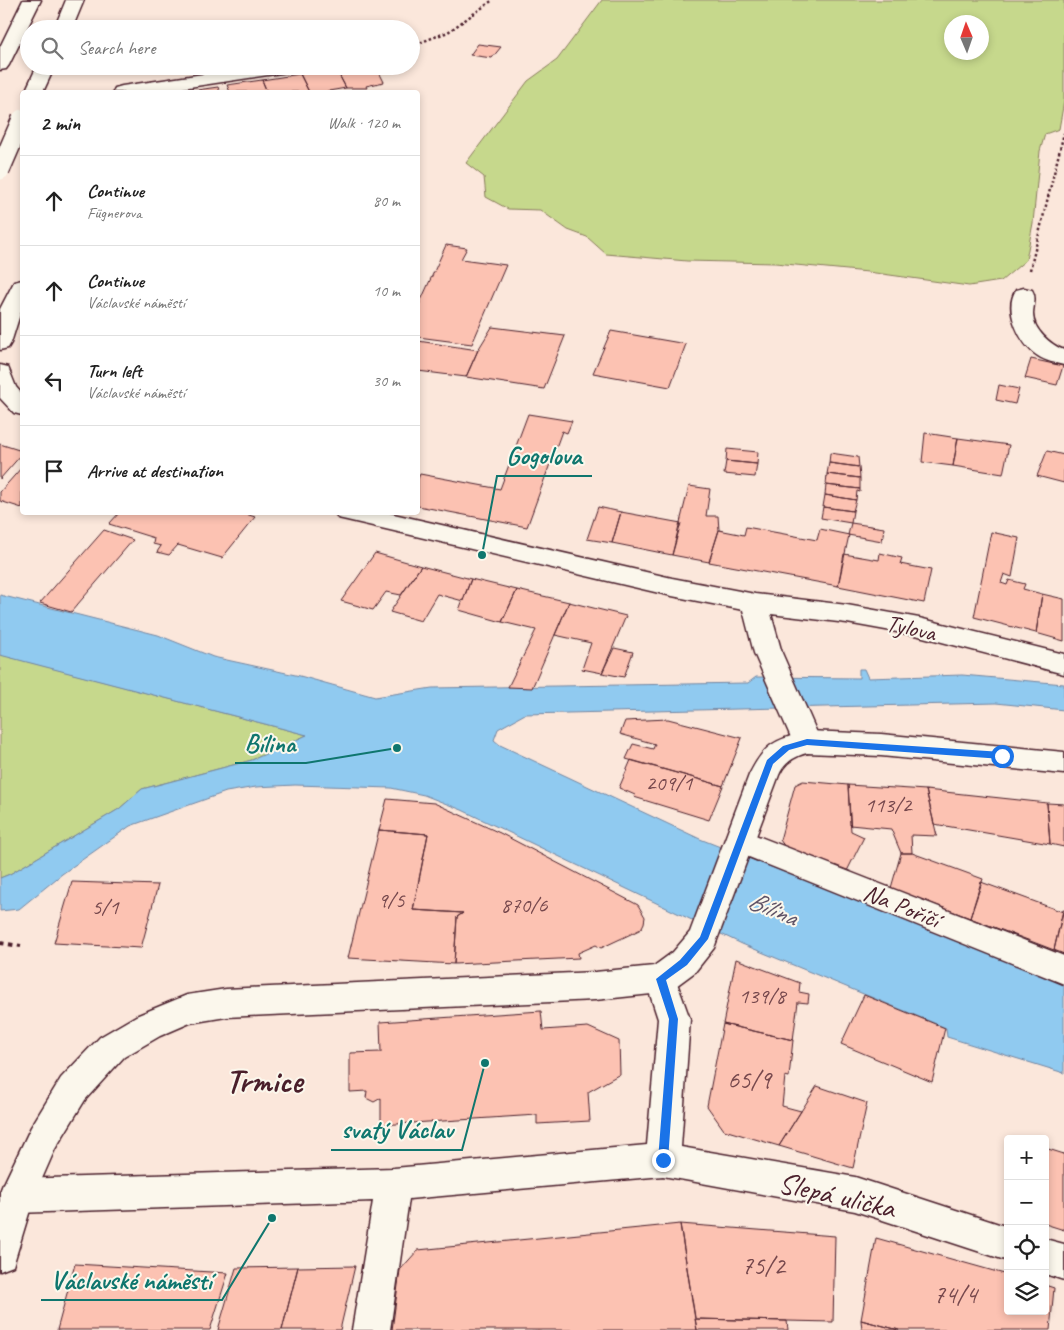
<!DOCTYPE html>
<meta charset="utf-8">
<style>
body{margin:0;font-family:Caveat,sans-serif;background:#f6f6f6;color:#222}
.controls{position:absolute;right:15px;bottom:15px;display:grid;overflow:hidden;border-radius:5px;box-shadow:0 2px 8px #0003}
.controls button{width:45px;height:45px;display:grid;place-items:center;padding:0;border:0;border-bottom:1px solid #e0e0e0;background:#fff;color:#222;font:25px sans-serif}
.compass{position:absolute;left:944px;top:15px;width:45px;height:45px;border-radius:50%;background:#fff;box-shadow:0 2px 8px #0003;rotate:358deg}
.stop{position:absolute;width:15px;height:15px;margin:-11px;border:4px solid #1a73e8;border-radius:50%;background:#fff}
.stop.end{background:#1a73e8;border-color:#fff;box-shadow:0 1px 5px #0008}
.list{margin:0;padding:0;list-style:none}
h2{display:flex;justify-content:space-between;align-items:center;height:65px;margin:0;padding:0 20px;font-size:21px}
h2 small{font-size:16px;font-weight:400;color:#767676}
.list li{display:grid;grid-template-columns:32px 1fr auto;gap:15px;align-items:center;box-sizing:border-box;height:90px;padding:0 20px;border-top:1px solid #e0e0e0}
.list b{display:block;font-size:19px;white-space:nowrap}
.list p{margin:0;font-size:16px;white-space:nowrap;color:#767676}
.list em{font-size:16px;font-style:normal;color:#767676}
.icon{flex:none;width:28px;height:28px;fill:none;stroke:currentColor;stroke-width:2;stroke-linecap:round;stroke-linejoin:round}
.map{position:relative;flex:none;width:1064px;height:1330px;overflow:hidden}
.search{position:absolute;background:#fff;box-shadow:0 2px 8px #0003;left:20px;top:20px;width:400px;height:55px;display:flex;align-items:center;gap:12px;box-sizing:border-box;padding:0 18px;border-radius:28px;color:#767676;font-size:19px}
.panel{position:absolute;background:#fff;box-shadow:0 2px 8px #0003;left:20px;top:90px;width:400px;height:425px;border-radius:5px}
.map>svg:first-child{display:block}
.green{fill:#c6d88c;stroke:#887c5c;fill-rule:evenodd}
.water{fill:#90caf0;stroke:#7486a1}
.building{fill:#fcc2b2;stroke:#4a1f2b}
.lines{fill:none;stroke-linecap:round;stroke-linejoin:round}
.minor-casing{stroke:#4a1f2b;stroke-width:3}
.major-casing{stroke:#4a1f2b;stroke-width:3}
.highway-casing{stroke:#4a1f2b;stroke-width:3}
.path-far1{stroke:#4a1f2b;stroke-width:2.5;stroke-dasharray:2.5 2.5;stroke-linecap:butt}
.path{stroke:#4a1f2b;stroke-width:4;stroke-dasharray:4.5 4.5;stroke-linecap:butt}
.minor{fill:#fbf7ec;fill-rule:evenodd}
.major{fill:#fbf7ec;fill-rule:evenodd}
.highway{fill:#fbf7ec;fill-rule:evenodd}
.highway-bridge-casing{stroke:#4a1f2b;stroke-width:22;stroke-linecap:butt}
.highway-bridge{stroke:#fbf7ec;stroke-width:19}
.route{fill:#1a73e8}
.labels{text-anchor:middle;stroke-width:4;stroke-linejoin:round;paint-order:stroke}
.number-label{font-size:22px;fill:#76484d}
.street-label{font-size:25px;fill:#4a1f2b;stroke:#fbf7ec}
.water-label{font-size:26px;font-style:italic;fill:#5f5266;stroke:#fbf7ec}
.near-number-label{font-size:26px;fill:#76484d}
.near-street-label{font-size:30px;fill:#4a1f2b;stroke:#fbf7ec}
.near-quarter-label{font-size:34px;font-weight:bold;fill:#4a1f2b;stroke:#fbf7ec}
.leader{fill:none;stroke:#0f766e;stroke-width:2}
.callout-dot{fill:#0f766e;stroke:#fbf7ec;stroke-width:2}
.callout-label{font-size:26px;text-anchor:middle;font-weight:bold;fill:#0f766e;stroke:#fbf7ec;stroke-width:4;stroke-linejoin:round;paint-order:stroke}
</style>
<div class="map">
<svg width="1064" height="1330" viewBox="0 0 1064 1330">
<rect width="100%" height="100%" fill="#fbe7db"/>
<filter id="ink" filterUnits="userSpaceOnUse"><feTurbulence type="fractalNoise" baseFrequency=".02" numOctaves="2"/><feDisplacementMap in="SourceGraphic" scale="10" xChannelSelector="R" yChannelSelector="G"/><feConvolveMatrix kernelMatrix="1 2 1 2 8 2 1 2 1" color-interpolation-filters="sRGB"/></filter>
<g filter="url(#ink)">
<path class="green" d="M602 0H1064V101L1059 129 1045 134 1040 151 1033 223 1026 260 1001 281 969 286 868 272 775 263 687 261 606 254 587 237 568 230 540 210 508 209 486 197 484 177 466 163 528 81 557 60ZM982 22V52H952V22Z
M0 655H2L307 735 252 760 142 789 119 809 10 874 0 878Z"/>
<path class="water" d="M0 595 158 635 213 657 300 676 375 697 432 688 748 683 756 677 859 678V669H864L868 678 962 675 1064 684V710L996 703 525 714 498 729 494 740 500 745 700 839 1064 982V1073L947 1037 946 1028 742 944 462 810 424 795 391 788 295 785 256 787 226 792 130 826 62 874 19 909 0 911V878L10 874 119 809 142 789 252 760 307 735 0 655Z"/>
<path class="building" d="M478 44 501 47 492 58 470 55Z
M355 66H376L384 82 366 86 367 88H346L336 69Z
M336 69 346 88 329 91V92H309L300 74Z
M300 74 309 92H267L262 80Z
M262 80 267 92H230L227 85Z
M218 87 220 92H183Z
M446 245 467 248 461 259 506 265 472 344 418 337V307Z
M492 327 565 336 544 389 466 377 478 350Z
M611 331 686 344 670 387 593 373Z
M418 341 478 350 466 377 418 371Z
M1031 359 1063 366 1057 385 1025 378Z
M999 385 1019 389 1015 404 996 400Z
M528 414 572 421 567 433 562 431 527 527 418 506V479L420 474 500 489Z
M925 433 958 438 953 466 922 462Z
M958 438 1009 445 1003 474 953 466Z
M0 444 22 451V454L0 479Z
M727 449 758 452 757 464 726 461Z
M1047 451 1064 455V483L1037 476Z
M830 453 858 457 859 467 829 463Z
M726 461 757 464 755 477 724 474Z
M829 463 859 467 860 478 827 474Z
M22 467V508L0 501V492Z
M827 474 860 478V489L826 485Z
M826 485 860 489V492L857 491 856 500 825 495Z
M689 486 710 489 706 516H718L719 530 709 562 672 555Z
M825 495 856 500 853 511 823 507Z
M598 507 621 512 612 543 587 539Z
M823 507 853 511 851 523 821 518Z
M120 512H240L255 517 222 558 178 545 169 555 157 552 161 546 153 544 154 538 109 524Z
M621 512 681 523 672 555 612 543Z
M851 523 884 528 882 541 848 535Z
M746 527 817 540 820 529 849 535 838 586 709 562 719 530 744 535Z
M104 530 133 540 71 612 40 603Z
M991 532 1019 538 1012 577 1004 574 1001 583 1007 585 1009 580 1025 584 1023 589 1042 594 1036 633 974 617Z
M375 553 421 566 401 595 386 592 373 610 341 601Z
M880 553 902 558 900 564 931 570 924 603 838 586 844 554 879 560Z
M421 566 471 579 463 601 437 594 421 621 390 612Z
M471 579 517 590 502 622 459 610Z
M517 590 569 602 532 688 508 687 536 630 502 622Z
M1042 594 1064 599V641L1036 633Z
M569 602 626 616 602 673 582 669 591 643 555 635Z
M614 648 633 652 624 677 602 673Z
M668 719 742 738 723 786 626 759 633 744 653 749 655 744 620 734 625 721Z
M631 760 723 786 709 820 634 797 635 795 619 788Z
M803 781 848 785 851 831 864 837 847 871 785 847 780 840 795 785Z
M848 785 926 790 937 836 911 835 912 853H901L891 829 850 825Z
M926 790 1047 803 1050 844 934 824Z
M387 799 434 803 500 833 638 905 645 917 644 923 641 929 633 933 601 948 596 945 578 953 579 958 454 964 457 917 463 913 413 910 428 834 379 830Z
M1047 803 1064 804V847L1050 844Z
M379 830 428 834 413 910 463 913 457 917 454 964 348 958Z
M901 853H912L983 879 970 918 891 888Z
M72 882 158 885 141 948 54 943Z
M981 882 1063 912 1054 950 970 918Z
M1063 910H1064V954L1054 950Z
M736 959 800 983 799 992 809 994 808 1003 798 1002 793 1040 723 1024Z
M864 995 945 1028 932 1082 841 1044Z
M541 1011 543 1030 588 1027 619 1041 620 1074 588 1092 590 1121 537 1124V1115L381 1125V1098L374 1102 366 1098 367 1091 350 1092V1053L381 1052 380 1022Z
M723 1024 793 1040 789 1077 785 1076 782 1106 801 1111 779 1146 724 1130 707 1106Z
M817 1086 867 1103 853 1168 779 1146Z
M1045 1148 1064 1154V1230L1045 1224Z
M680 1224 835 1236 833 1322 695 1319Z
M680 1224 697 1330H392L400 1270 418 1250Z
M876 1238 1008 1275V1311H1045V1285L1054 1288 1050 1330H899L861 1320Z
M75 1264 228 1273 210 1330H57Z
M355 1266 340 1330H282L298 1267Z
M298 1267 282 1330H218L236 1268Z
M695 1319 787 1321 788 1330H697Z
M861 1320 899 1330H862Z"/>
<g class="lines">
<g class="minor-casing">
<path id="minor" d="M257 66H304L301 70 295 71 156 92H113L115 88 122 86Z
M22 280V308L11 343 8 348 0 350V309L14 282Z
M1024 288 1032 290C1037 298 1033 306 1033 314 1033 330 1051 345 1064 350V365C1056 363 1045 361 1038 356 1020 345 1003 309 1016 290Z
M0 365 8 367 16 387 22 394V415L14 413 0 398Z
M335 512H385L672 578 755 594 847 605 919 618 1064 654V674L919 636 847 623 771 614 782 653 821 742 817 750 807 753 797 750 793 742 754 653 743 610 672 596 347 520 338 518Z
M740 829 1064 956V984L729 849 725 841 729 833Z
M661 965 672 969 690 1019 681 1147 855 1177 1008 1227V1261L855 1211 663 1176 409 1199 390 1330H352L373 1201 16 1213 3 1208 0 1192 3 1184 16 1179 394 1168 647 1145 658 1019 645 979 650 969Z
M1045 1239 1064 1244V1280L1045 1274Z"/>
</g>
<g class="major-casing">
<path id="major" d="M807 731 881 734 1064 752V774L881 756 807 753C795 756 784 763 779 775L714 948 695 972 672 989 661 993 595 1000 226 1017 190 1023 160 1036 124 1057 85 1100 55 1149 34 1197 13 1266 0 1271V1192L31 1127 61 1078 100 1037 136 1016 187 995 226 989 595 972 654 966 673 952 690 932 749 775C765 743 774 741 807 731Z"/>
</g>
<g class="highway-casing">
<path id="highway" d="M23 0H41L9 65 6 69 0 70V47Z
M66 0H84L72 29H54Z
M37 66H55L43 92H25Z"/>
</g>
<path class="path-far1" d="M411 46 448 32 493 0
M1030 270 1064 133"/>
<path class="path" d="M0 943 21 946"/>
<use href="#minor" class="minor"/>
<use href="#major" class="major"/>
<use href="#highway" class="highway"/>
<g class="highway-bridge-casing">
<path id="highway-bridge" d="M0 170 22 119"/>
</g>
<use href="#highway-bridge" class="highway-bridge"/>
</g>
</g>
<path class="route" d="M807 739 1002 752 1007 756 1002 759 807 745 789 750 773 764 708 939 687 965 666 980 678 1019 668 1160 663 1165 658 1160 669 1019 656 979 680 960 700 937 767 760 783 746Z"/>
<g class="labels">
<g class="number-label">
<text x="669" y="790">209/1</text>
<text x="888" y="812">113/2</text>
<text x="391" y="907">9/5</text>
<text x="524" y="912">870/6</text>
<text x="105" y="914">5/1</text>
<text x="762" y="1003">139/8</text>
</g>
<g class="street-label">
<text transform="translate(911 627) rotate(12)" y="9">Tylova</text>
<text transform="translate(902 905) rotate(22)" y="9">Na Poříčí</text>
</g>
<g class="water-label">
<text transform="translate(773 908) rotate(23)" y="9">Bílina</text>
</g>
<g class="near-number-label">
<text x="749" y="1088">65/9</text>
<text x="763" y="1274">75/2</text>
<text x="955" y="1303">74/4</text>
</g>
<g class="near-street-label">
<text transform="translate(837 1195) rotate(13)" y="10">Slepá ulička</text>
</g>
<g class="near-quarter-label">
<text x="264" y="1092">Trmice</text>
</g>
</g>
<path class="leader" d="M482 555L497 476H592M397 748L306 763H235M485 1063L462 1150H331M272 1218L222 1300H41"/>
<g class="callout-dot">
<circle cx="482" cy="555" r="5"/>
<circle cx="397" cy="748" r="5"/>
<circle cx="485" cy="1063" r="5"/>
<circle cx="272" cy="1218" r="5"/>
</g>
<g class="callout-label">
<text x="544" y="464">Gogolova</text>
<text x="270" y="752">Bílina</text>
<text x="397" y="1138">svatý Václav</text>
<text x="131" y="1289">Václavské náměstí</text>
</g>
</svg>
<div class="controls">
<button>+</button>
<button>−</button>
<button><svg class="icon" aria-label="locate" viewBox="0 0 24 24"><circle cx="12" cy="12" r="6"/><path d="M12 2v4M12 18v4M2 12h4M18 12h4"/></svg></button>
<button><svg class="icon" aria-label="layers" viewBox="0 0 24 24"><path d="M12 4l9 5-9 5-9-5zM3 14l9 5 9-5"/></svg></button>
</div>
<svg class="compass" viewBox="-18 -18 36 36"><path d="M0-13l5 13h-10z" fill="#e53935"/><path d="M0 13l5-13h-10z" fill="#767676"/></svg>
<div class="stop" style="left:1002px;top:756px"></div>
<div class="stop end" style="left:663px;top:1160px"></div>
<div class="search"><svg class="icon" aria-label="search" viewBox="0 0 24 24"><circle cx="10" cy="10" r="6"/><path d="M15 15l6 6"/></svg>Search here</div>
<section class="panel">
<h2>2 min<small>Walk · 120 m</small></h2>
<ul class="list">
<li><svg class="icon" aria-label="ahead" viewBox="0 0 24 24"><path d="M12 20V5M6 11l6-6 6 6"/></svg><div><b>Continue</b><p>Fügnerova</p></div><em>80 m</em></li>
<li><svg class="icon" aria-label="ahead" viewBox="0 0 24 24"><path d="M12 20V5M6 11l6-6 6 6"/></svg><div><b>Continue</b><p>Václavské náměstí</p></div><em>10 m</em></li>
<li><svg class="icon" aria-label="left" viewBox="0 0 24 24"><path d="M17 20v-9H6M10 6l-5 5 5 5"/></svg><div><b>Turn left</b><p>Václavské náměstí</p></div><em>30 m</em></li>
<li><svg class="icon" aria-label="arrive" viewBox="0 0 24 24"><path d="M6 21V4h12l-3 4 3 4H6"/></svg><div><b>Arrive at destination</b></div></li>
</ul>
</section>
</div>
